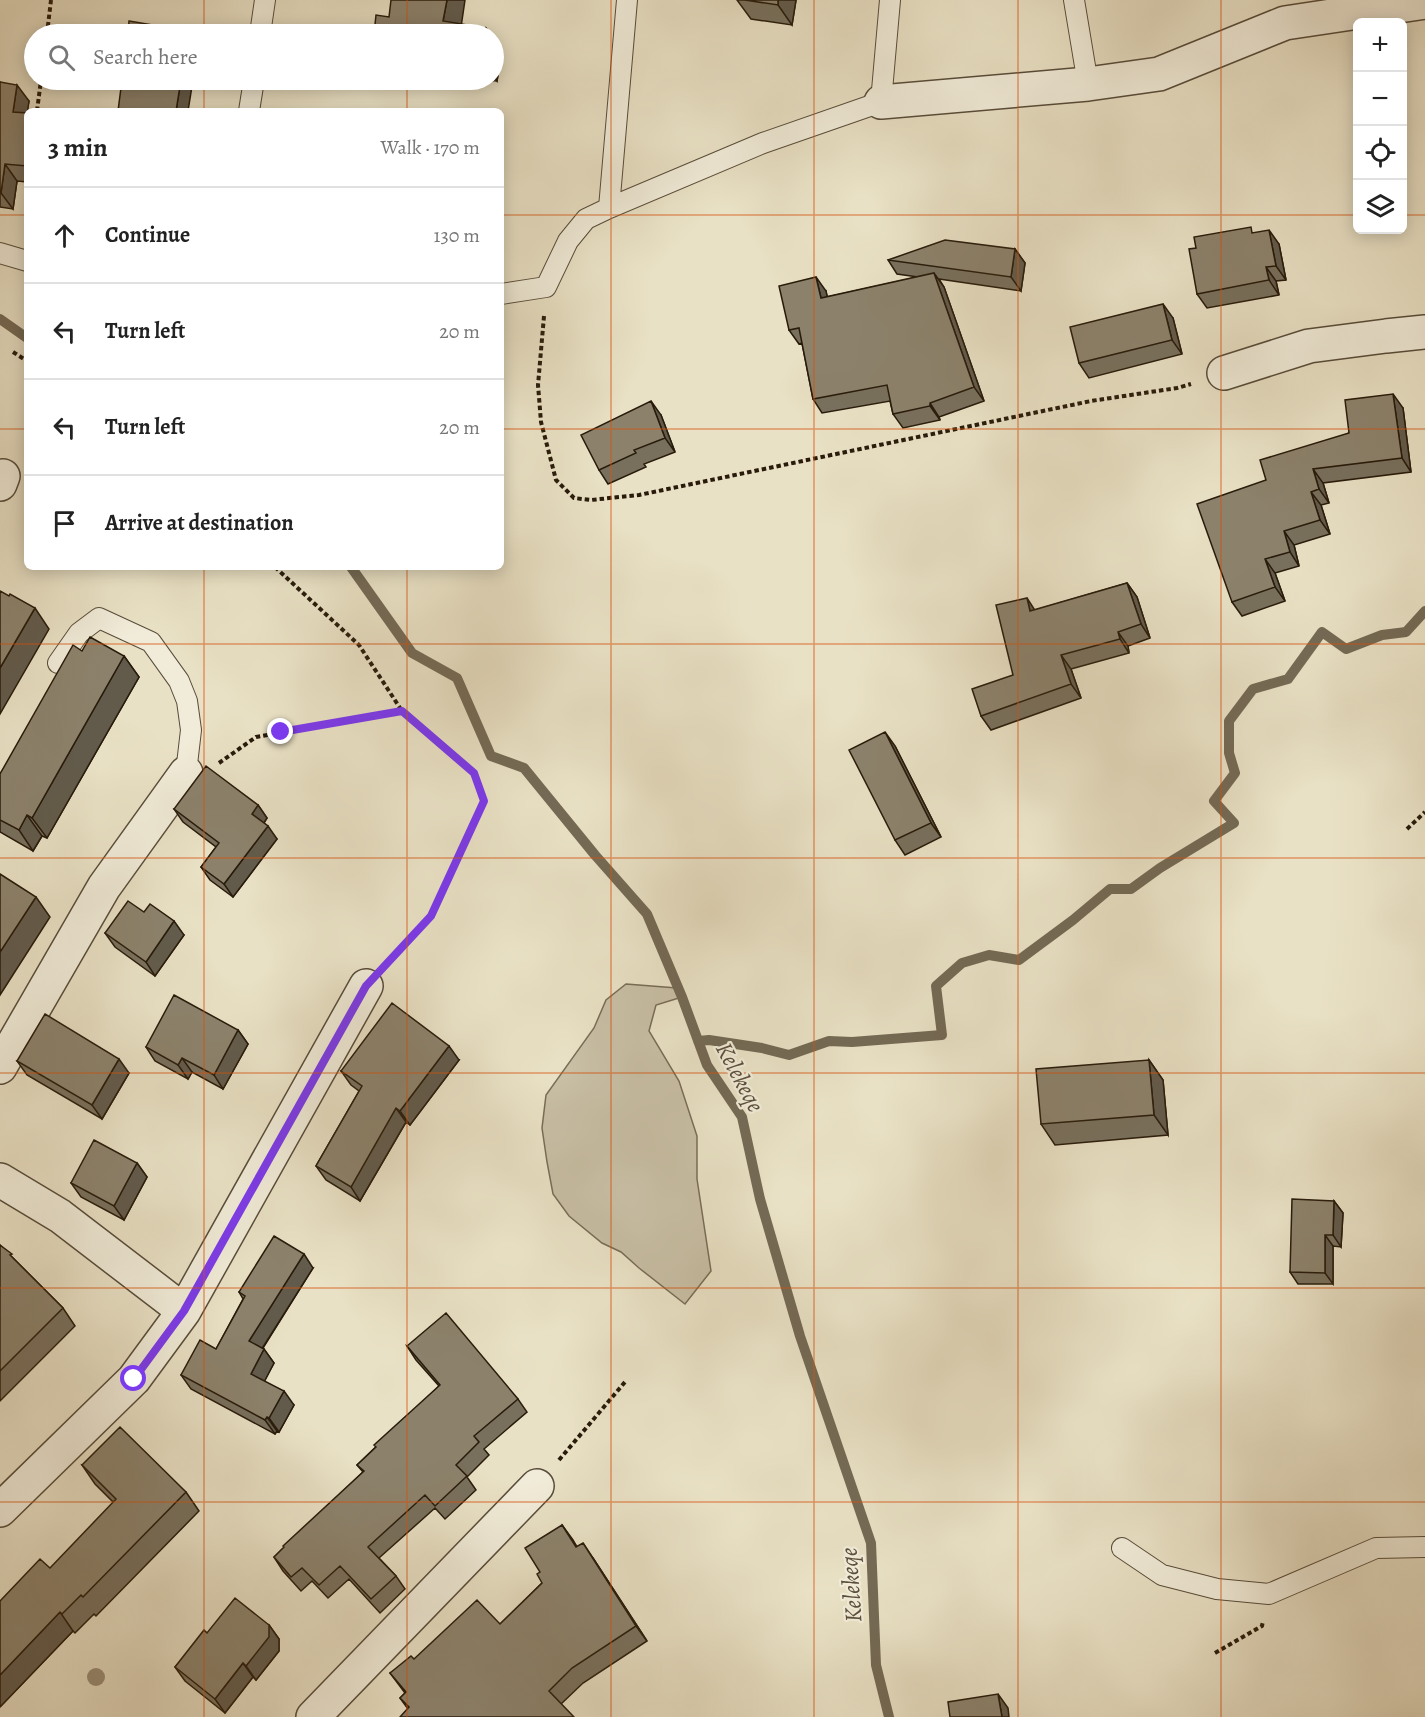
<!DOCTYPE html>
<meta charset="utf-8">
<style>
body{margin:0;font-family:Alegreya,serif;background:#f6f6f6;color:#222}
.controls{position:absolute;right:18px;top:18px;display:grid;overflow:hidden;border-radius:9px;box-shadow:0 3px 15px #0003}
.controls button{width:54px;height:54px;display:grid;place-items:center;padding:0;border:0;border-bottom:2px solid #e0e0e0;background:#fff;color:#222;font:30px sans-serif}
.stop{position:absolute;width:18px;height:18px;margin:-14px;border:4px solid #7c3aed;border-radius:50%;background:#fff}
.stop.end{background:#7c3aed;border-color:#fff;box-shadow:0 2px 6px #0008}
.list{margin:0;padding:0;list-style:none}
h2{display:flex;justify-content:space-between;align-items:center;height:78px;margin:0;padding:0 24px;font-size:26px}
h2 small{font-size:20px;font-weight:400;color:#767676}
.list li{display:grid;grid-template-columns:39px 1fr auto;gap:18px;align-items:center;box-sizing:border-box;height:96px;padding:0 24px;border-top:2px solid #e0e0e0}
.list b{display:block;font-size:22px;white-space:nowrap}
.list em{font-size:20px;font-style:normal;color:#767676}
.icon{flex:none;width:33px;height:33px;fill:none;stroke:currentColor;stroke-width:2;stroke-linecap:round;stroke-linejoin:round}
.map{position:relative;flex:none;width:1425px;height:1717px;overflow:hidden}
.search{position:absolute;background:#fff;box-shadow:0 3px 15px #0003;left:24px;top:24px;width:480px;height:66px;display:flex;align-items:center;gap:15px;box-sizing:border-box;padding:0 21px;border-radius:33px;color:#767676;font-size:22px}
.panel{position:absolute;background:#fff;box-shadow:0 3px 15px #0003;left:24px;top:108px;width:480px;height:462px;border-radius:9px}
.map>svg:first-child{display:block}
.green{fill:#c8bfa5;stroke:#786d58;stroke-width:1.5}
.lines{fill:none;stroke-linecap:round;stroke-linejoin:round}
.stream{stroke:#746a55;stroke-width:10}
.lane-casing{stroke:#584c3a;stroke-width:22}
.street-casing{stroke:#584c3a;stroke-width:36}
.path{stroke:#281b0b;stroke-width:4;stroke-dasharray:4.5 3;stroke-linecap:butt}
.lane{stroke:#f1ecd9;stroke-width:20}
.street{stroke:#f1ecd9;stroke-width:33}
.tree{fill:#998f78}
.wall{fill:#78705d;stroke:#281b0b;stroke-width:1.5}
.shaded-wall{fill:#625b4c;stroke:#281b0b;stroke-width:1.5}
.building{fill:#8c826c;stroke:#281b0b;stroke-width:1.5}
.route{stroke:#7c3aed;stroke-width:8}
.grid{fill:none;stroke:#d5530c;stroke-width:1.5;stroke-opacity:0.55}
.labels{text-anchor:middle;stroke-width:4.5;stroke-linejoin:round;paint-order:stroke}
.water-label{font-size:24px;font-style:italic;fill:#5b4f3c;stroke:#f1ecd9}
</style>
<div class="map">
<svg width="1425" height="1717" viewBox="0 0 1425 1717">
<rect width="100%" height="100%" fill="#e9e1c5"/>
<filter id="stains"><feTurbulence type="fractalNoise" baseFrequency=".00333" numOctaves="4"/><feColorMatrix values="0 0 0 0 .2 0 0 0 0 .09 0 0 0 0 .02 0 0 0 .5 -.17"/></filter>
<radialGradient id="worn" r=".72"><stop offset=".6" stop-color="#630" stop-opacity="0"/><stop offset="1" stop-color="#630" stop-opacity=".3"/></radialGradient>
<path class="green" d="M626 984 677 988 682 997 656 1005 649 1031 679 1081 697 1136V1179L711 1271 685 1304 639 1268 621 1252 602 1243 569 1216 553 1194 547 1162 542 1128 546 1095 594 1028 606 1000Z"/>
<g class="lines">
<path class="stream" d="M0 319 27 338
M351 567 412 653 457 678 491 756 524 768 595 855 647 914 682 997 707 1065 742 1117 760 1199 800 1336 871 1543 876 1665 889 1717
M698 1041 709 1040 762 1048 789 1055 829 1041 852 1042 942 1035 936 986 962 963 989 955 1019 960 1073 920 1110 889H1131L1160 868 1234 823 1214 801 1235 773 1229 753V721L1253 689 1288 679 1322 632 1346 649 1382 635 1406 632 1425 611"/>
<g class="lane-casing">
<path id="lane" d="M1074 0 1088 84
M260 34 265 0
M249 111 254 80
M609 208 627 0
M0 253 27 261
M501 294 546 287 568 241 586 219 609 208 763 143 881 102 890 0
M58 663 79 633 99 618 151 642 179 681 187 701 191 730 186 773
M1122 1548 1162 1575 1217 1589 1269 1594 1376 1548 1425 1547"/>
</g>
<g class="street-casing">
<path id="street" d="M881 102 1088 84 1159 74 1285 23 1425 2
M1224 373 1309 346 1386 336 1425 332
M0 484 3 476
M0 1067 104 887 186 773
M0 1180 60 1216 184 1311
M0 1510 134 1379 184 1311 366 986
M313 1717 537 1486"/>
</g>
<path class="path" d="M47 34 51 0
M37 111 41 80
M27 182V225
M544 316 538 385 541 422 556 480 574 498 591 500 639 495 1091 401 1177 388 1191 384
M13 352 27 361
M275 567 359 645 402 711 475 773 484 801 431 916 389 961
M219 763 256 737 402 711
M1407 829 1425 812
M559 1460 625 1382
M1215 1653 1262 1626 1263 1621"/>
<use href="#lane" class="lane"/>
<use href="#street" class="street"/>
</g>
<circle class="tree" cx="96" cy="1677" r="9"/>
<path class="wall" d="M737 0H796L792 25 751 19Z
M494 38 502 50 497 81 484 80H494Z
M0 82 29 101 27 111V182L17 181 13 209 0 207Z
M1256 233 1279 244 1286 280 1276 281 1279 295 1207 308 1197 294 1196 248Z
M1015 249 1025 263 1021 291 939 279 944 287 984 401 939 417 940 420 903 428 893 414 890 401 822 413 813 399 802 343 799 344 789 330 826 291 827 297 918 277 897 274 888 260Z
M1173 318 1182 354 1089 378 1079 363Z
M1403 408 1411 472 1323 483 1329 503 1321 505 1330 534 1294 545 1299 566 1275 573 1285 601 1242 616 1232 602 1266 480 1349 433Z
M661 415 675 452 644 464 646 467 608 484 599 470Z
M1127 583 1137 597 1150 638 1128 646 1129 653 1071 669 1081 698 991 730 981 716 1013 675 1035 610Z
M82 651 124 656 139 677 47 838 42 836 33 851 0 832V774Z
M895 746 941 837 905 855 895 840Z
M258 805 267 818 264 823 277 839 233 897 210 880 201 867 216 847 183 822 174 809Z
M144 912 184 935 155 976 115 947 105 933Z
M238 1030 248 1044 223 1089 192 1072 188 1079 155 1061 146 1047Z
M459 1060 410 1125 406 1122 360 1201 326 1180 316 1166 359 1091 351 1085 341 1071Z
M1149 1060 1163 1080 1168 1135 1055 1145 1041 1124Z
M17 1061 129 1073 102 1119 27 1075Z
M137 1163 147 1177 124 1220 81 1197 71 1183Z
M1334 1201 1343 1213 1341 1247 1333 1246V1284H1298L1290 1272Z
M0 1245 63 1308 75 1326 0 1401Z
M313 1268 263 1348 274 1363 264 1381 294 1405 279 1432 277 1431 275 1434 191 1389 181 1375 216 1349 243 1299 239 1292Z
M407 1346 518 1399 527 1412 484 1449 489 1455 467 1477 476 1490 445 1519 435 1508 379 1558 396 1576 405 1589 380 1613 349 1579 328 1598 312 1581 301 1591 283 1571 274 1557 363 1472 357 1465 439 1386 416 1360Z
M82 1465 186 1492 199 1511 96 1616 94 1614 75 1633 73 1631 0 1707 113 1502 95 1484Z
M562 1525 577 1547 593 1558 647 1641 583 1683 561 1704 408 1709 400 1698 405 1693 390 1673 414 1659 500 1624 542 1583 540 1572Z
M269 1625 279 1639V1651L256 1680 253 1677 225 1713 185 1681 175 1667 207 1633Z"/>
<path class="shaded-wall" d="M447 0H465L460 34 443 21Z
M778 0H796L792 25 778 5Z
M486 28 491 34H485Z
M494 38 502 50 497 81 494 76Z
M181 80H193L188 111H176Z
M17 85 29 101 25 128 13 112Z
M5 164 17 181 13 209 1 193Z
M1269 230 1279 244 1286 280 1276 266Z
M1015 249 1025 263 1021 291 1011 277Z
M1266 267 1276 281 1279 295 1269 280Z
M934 273 944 287 984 401 974 387Z
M816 277 826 291 831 312 821 298Z
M1163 304 1173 318 1182 354 1172 340Z
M1393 394 1403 408 1411 472 1402 458Z
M651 401 661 415 675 452 665 438Z
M930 403 939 417 940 420 930 406Z
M1313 469 1323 483 1329 503 1319 489Z
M1311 492 1321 505 1330 534 1320 520Z
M1284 531 1294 545 1299 566 1290 552Z
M1265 559 1275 573 1285 601 1275 587Z
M1127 583 1137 597 1150 638 1141 624Z
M1027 598 1036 612 1030 611Z
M35 608 49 629 0 714V668Z
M1118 632 1128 646 1129 653 1120 639Z
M1061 655 1071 669 1081 698 1071 684Z
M124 656 139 677 47 838 32 818Z
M885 732 895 746 941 837 931 823Z
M258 805 267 818 261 827 252 814Z
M27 815 42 836 33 851 19 830Z
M268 826 277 839 233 897 224 884Z
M36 897 50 917 0 995V952Z
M174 921 184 935 155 976 146 962Z
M238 1030 248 1044 223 1089 214 1075Z
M449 1046 459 1060 410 1125 400 1111Z
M182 1058 192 1072 188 1079 178 1065Z
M119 1059 129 1073 102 1119 92 1105Z
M1149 1060 1163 1080 1168 1135 1154 1115Z
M396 1108 406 1122 360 1201 351 1187Z
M137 1163 147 1177 124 1220 114 1206Z
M1334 1201 1343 1213 1341 1247 1333 1235Z
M1325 1235 1333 1246V1284L1325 1273Z
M304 1254 313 1268 258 1355 249 1341Z
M264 1349 274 1363 261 1388 251 1374Z
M284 1391 294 1405 279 1432 269 1418Z
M267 1417 277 1431 275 1434 265 1420Z
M562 1525 573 1540 586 1563 576 1547Z
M583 1543 593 1558 647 1641 636 1626Z
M60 1612 73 1631 0 1707V1675Z
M269 1625 279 1639V1651L256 1680 246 1666Z
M243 1663 253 1677 225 1713 215 1699Z
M998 1694 1008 1708 1009 1717H1002Z"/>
<path class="building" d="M391 0H447L443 21 486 28 485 34H374L376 15 389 17Z
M745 0H778V5Z
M129 21 189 31 188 34H128Z
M122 80H181L176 111H118Z
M0 82 17 85 13 112 27 113V166L5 164 1 193 0 192Z
M1251 227 1252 233 1269 230 1276 266 1266 267 1269 280 1197 294 1189 249 1196 248 1194 237Z
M945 240 1015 249 1011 277 888 260Z
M934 273 974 387 930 403V406L893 414 887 385 813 399 799 328 789 330 779 286 816 277 821 298Z
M1163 304 1172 340 1079 363 1070 327Z
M1393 394 1402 458 1313 469 1319 489 1311 492 1320 520 1284 531 1290 552 1265 559 1275 587 1232 602 1197 504 1266 480 1260 460 1349 433 1345 400Z
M651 401 665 438 634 450 636 453 599 470 581 435Z
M1127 583 1141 624 1118 632 1120 639 1061 655 1071 684 981 716 972 689 1013 675 996 605 1027 598 1030 611Z
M0 591 9 596 10 594 35 608 0 668Z
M90 637 124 656 32 818 27 815 19 830 0 820V774L73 645 82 651Z
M885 732 931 823 895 840 849 750Z
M206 766 258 805 252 814 268 826 224 884 201 867 219 843 174 809Z
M0 874 36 897 0 952Z
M128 901 144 912 150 904 174 921 146 962 105 933Z
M174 995 238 1030 214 1075 182 1058 178 1065 146 1047Z
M392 1003 449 1046 400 1111 396 1108 351 1187 316 1166 362 1086 341 1071Z
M45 1014 119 1059 92 1105 17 1061Z
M1149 1060 1154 1115 1041 1124 1036 1069Z
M94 1140 137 1163 114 1206 71 1183Z
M1292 1199 1334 1201 1333 1235H1325V1273L1290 1272Z
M274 1236 304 1254 249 1341 264 1349 251 1374 284 1391 269 1418 267 1417 265 1420 181 1375 200 1340 216 1349 245 1296 239 1292Z
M0 1245 12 1254 10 1255 63 1308 0 1371Z
M446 1313 518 1399 474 1436 479 1442 456 1465 467 1476 435 1506 425 1495 368 1547 396 1576 371 1599 340 1566 319 1585 302 1568 291 1577 274 1557 284 1547 283 1546 364 1471 357 1465 376 1447 374 1445 440 1385 407 1346Z
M120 1427 186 1492 83 1597 81 1595 62 1614 60 1612 0 1675V1601L40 1559 50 1568 116 1499 82 1465Z
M562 1525 576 1547 583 1543 636 1626 572 1668 549 1691 574 1717H400L409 1707 400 1698 406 1692 390 1673 411 1656 414 1659 477 1600 500 1624 542 1583 537 1574 540 1572 525 1548Z
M235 1598 269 1625V1637L246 1666 243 1663 215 1699 175 1667 204 1630 207 1633Z
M998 1694 1002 1717H950L948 1702Z"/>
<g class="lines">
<path class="route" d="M134 1379 184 1311 366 986 431 916 484 801 474 773 402 711 281 732"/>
</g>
<path class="grid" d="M204 0V34M407 0V34M611 0V1717M814 0V1717M1018 0V1717M1221 0V1717M204 80V111M407 80V111M0 215H27M501 215H1358M1402 215H1425M0 429H27M501 429H1425M204 567V1717M407 567V1717M0 644H1425M0 858H1425M0 1073H1425M0 1288H1425M0 1502H1425"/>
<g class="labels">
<g class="water-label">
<text transform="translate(740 1077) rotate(62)" y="8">Kelekeqe</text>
<text transform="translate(851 1585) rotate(-94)" y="8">Kelekeqe</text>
</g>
</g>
<rect width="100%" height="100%" filter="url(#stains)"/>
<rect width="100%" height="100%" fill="url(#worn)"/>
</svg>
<div class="controls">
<button>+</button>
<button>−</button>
<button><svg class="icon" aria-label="locate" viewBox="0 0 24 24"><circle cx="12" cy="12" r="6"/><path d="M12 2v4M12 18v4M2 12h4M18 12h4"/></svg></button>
<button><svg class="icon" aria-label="layers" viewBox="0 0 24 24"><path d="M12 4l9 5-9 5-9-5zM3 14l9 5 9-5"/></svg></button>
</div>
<div class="stop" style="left:134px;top:1379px"></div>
<div class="stop end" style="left:281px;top:732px"></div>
<div class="search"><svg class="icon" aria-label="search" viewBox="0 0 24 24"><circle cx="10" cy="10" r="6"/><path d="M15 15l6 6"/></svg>Search here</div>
<section class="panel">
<h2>3 min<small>Walk · 170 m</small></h2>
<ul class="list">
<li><svg class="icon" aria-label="ahead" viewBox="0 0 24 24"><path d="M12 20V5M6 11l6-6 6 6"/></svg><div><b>Continue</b></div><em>130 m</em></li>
<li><svg class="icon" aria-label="left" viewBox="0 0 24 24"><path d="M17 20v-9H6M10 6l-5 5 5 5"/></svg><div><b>Turn left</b></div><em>20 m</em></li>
<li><svg class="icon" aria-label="left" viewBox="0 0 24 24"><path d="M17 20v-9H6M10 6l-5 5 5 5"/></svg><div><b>Turn left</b></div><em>20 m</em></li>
<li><svg class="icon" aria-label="arrive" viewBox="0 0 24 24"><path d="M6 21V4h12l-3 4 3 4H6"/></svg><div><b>Arrive at destination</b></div></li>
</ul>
</section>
</div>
